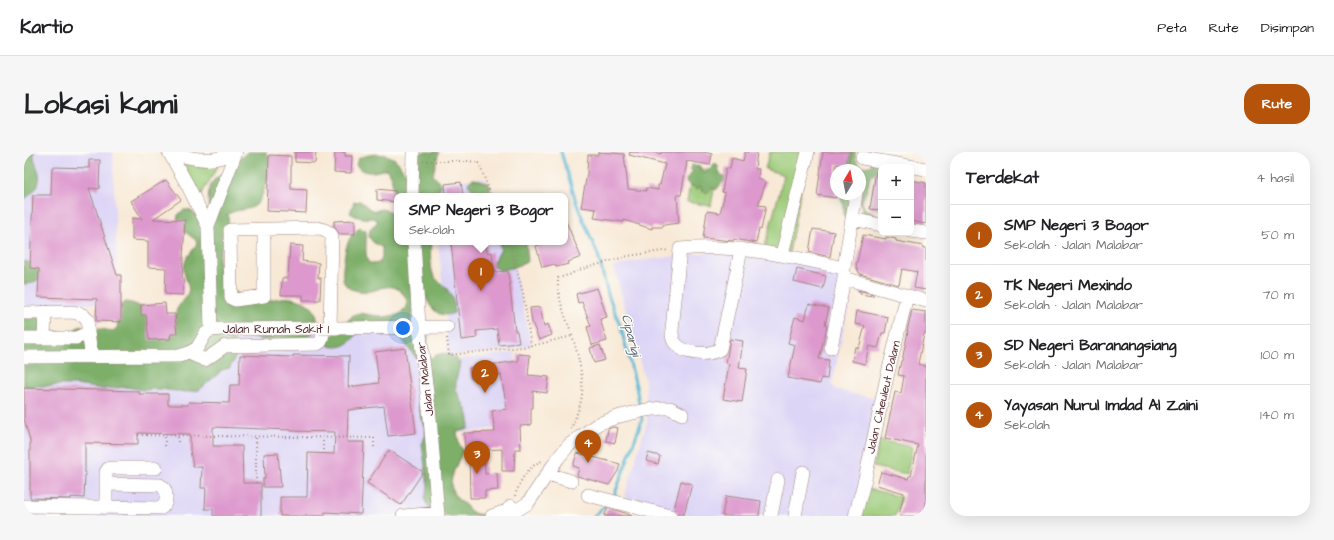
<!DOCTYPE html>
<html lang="id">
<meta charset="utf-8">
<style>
body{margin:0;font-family:"Architects Daughter",sans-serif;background:#f6f6f6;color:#202124}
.controls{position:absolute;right:12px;top:12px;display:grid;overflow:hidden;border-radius:8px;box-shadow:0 4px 16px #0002}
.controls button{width:36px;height:36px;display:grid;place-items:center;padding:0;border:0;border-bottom:1px solid #e0e0e0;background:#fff;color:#202124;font:20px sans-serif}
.compass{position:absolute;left:806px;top:12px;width:36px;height:36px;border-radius:50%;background:#fff;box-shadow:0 4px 16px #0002;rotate:10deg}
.you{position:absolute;left:379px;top:176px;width:14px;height:14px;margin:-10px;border:3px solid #fff;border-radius:50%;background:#1a73e8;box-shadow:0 0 0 6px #1a73e833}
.badge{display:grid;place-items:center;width:26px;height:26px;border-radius:50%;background:#b45309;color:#fff;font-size:13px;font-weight:700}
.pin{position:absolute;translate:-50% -33px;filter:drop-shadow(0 1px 2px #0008)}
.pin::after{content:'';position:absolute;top:21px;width:14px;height:12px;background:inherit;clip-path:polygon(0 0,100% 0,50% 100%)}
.popup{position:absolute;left:370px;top:41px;width:174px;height:52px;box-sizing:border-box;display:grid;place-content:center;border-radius:8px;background:#fff;filter:drop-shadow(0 1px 3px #0005);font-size:13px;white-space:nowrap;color:#757577}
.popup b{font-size:15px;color:#202124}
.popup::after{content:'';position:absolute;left:50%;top:100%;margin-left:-8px;border:8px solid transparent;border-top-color:#fff}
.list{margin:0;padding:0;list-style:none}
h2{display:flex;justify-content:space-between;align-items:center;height:52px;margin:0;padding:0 16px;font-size:17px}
h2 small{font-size:13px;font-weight:400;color:#757577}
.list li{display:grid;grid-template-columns:26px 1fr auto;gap:12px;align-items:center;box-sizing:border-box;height:60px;padding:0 16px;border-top:1px solid #e0e0e0}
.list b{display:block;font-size:15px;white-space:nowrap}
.list p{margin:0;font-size:13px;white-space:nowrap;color:#757577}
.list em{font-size:13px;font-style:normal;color:#757577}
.map{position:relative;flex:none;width:902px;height:364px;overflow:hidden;border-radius:16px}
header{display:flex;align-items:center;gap:24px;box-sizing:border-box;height:56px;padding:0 20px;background:#fff;border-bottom:1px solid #e0e0e0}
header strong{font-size:19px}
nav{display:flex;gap:22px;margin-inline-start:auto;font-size:14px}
.intro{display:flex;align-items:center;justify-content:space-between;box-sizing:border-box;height:96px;padding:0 24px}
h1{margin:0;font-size:28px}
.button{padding:10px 18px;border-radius:16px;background:#b45309;color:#fff;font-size:14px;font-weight:700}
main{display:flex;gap:24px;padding:0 24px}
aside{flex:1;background:#fff;border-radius:16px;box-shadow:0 4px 16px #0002}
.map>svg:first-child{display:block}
.built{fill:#ddd5f6}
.green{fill:#9ccb79;stroke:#737552}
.forest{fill:#7daf69;stroke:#64674a}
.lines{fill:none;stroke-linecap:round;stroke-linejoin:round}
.stream{stroke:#58b8d6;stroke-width:3}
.building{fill:#dd98cd}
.minor-casing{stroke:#a18480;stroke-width:14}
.path{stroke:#a18480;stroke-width:2;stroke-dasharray:1 3;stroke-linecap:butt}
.minor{stroke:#fff;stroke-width:13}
.labels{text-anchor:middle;stroke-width:3;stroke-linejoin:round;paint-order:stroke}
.street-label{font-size:12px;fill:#4a1f2b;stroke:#fdfcf7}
.water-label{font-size:13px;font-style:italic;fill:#505c6f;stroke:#fdfcf7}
</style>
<header>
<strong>Kartio</strong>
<nav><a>Peta</a><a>Rute</a><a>Disimpan</a></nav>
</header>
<div class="intro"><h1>Lokasi kami</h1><a class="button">Rute</a></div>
<main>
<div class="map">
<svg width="902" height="364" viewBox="0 0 902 364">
<rect width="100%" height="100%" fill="#fdfcf7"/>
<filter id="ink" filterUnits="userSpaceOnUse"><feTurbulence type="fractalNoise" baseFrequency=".025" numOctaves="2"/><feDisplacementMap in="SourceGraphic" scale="8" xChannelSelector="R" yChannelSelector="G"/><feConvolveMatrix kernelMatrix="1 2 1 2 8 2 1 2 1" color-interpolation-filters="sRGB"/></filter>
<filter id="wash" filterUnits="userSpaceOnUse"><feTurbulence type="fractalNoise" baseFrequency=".012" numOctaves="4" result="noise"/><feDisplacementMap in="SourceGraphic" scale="16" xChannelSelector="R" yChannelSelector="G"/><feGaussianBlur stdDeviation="0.9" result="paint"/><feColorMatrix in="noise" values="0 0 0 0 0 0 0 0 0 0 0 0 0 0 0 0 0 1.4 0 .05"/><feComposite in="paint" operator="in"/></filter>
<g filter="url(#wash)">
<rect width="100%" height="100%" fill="#f8e9d6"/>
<path class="built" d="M0 0H89L94 150 0 155Z
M460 26 467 44H409L408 34 420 30Z
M414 90H483L488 104 507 193 479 199 423 204V175Z
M685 100 737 104 819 119 829 134 808 233 812 238 863 249 833 364H665L603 348 601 343 623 269 621 229 590 115 612 109Z
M395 174 414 364H0V205L182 181Z
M491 200 494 232 490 274 431 281 424 209Z"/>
<path class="green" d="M746 0H784L765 101 740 97 760 23 741 17Z
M158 10 195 12 175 47Z
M669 15 693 20 687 54 663 50Z
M855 288 888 295 883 322 849 315Z
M842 336 877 345 871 364H835Z"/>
<path class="forest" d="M0 0H10C9 8 12 11 14 18 19 31 10 41 0 47Z
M224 0H242C242 0 245 5 245 6 248 16 239 51 229 55 221 59 212 57 204 62 204 68 206 75 204 81 203 85 200 90 198 95 194 106 193 120 199 130 204 138 224 147 233 149 242 150 249 147 257 146 263 145 270 146 275 148 296 154 299 175 282 187L239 188 227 185 220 180 206 182C207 186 210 189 212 194 215 203 208 209 206 216L197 218 195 221 175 238 163 240 135 237 118 238 103 235 79 237 51 233H34L27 234H0V159L10 158 24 178 46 182 51 177 57 174 89 179 93 176C95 166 94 157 101 150 111 151 122 155 125 166 126 169 124 175 124 179L127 184 151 173C152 167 151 162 153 157 156 151 162 147 164 141 167 132 157 124 161 111 163 102 172 98 173 89L160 79 153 69 154 63 159 58H165L176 65 184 59C185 47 182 34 192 26 197 23 202 21 206 18 212 12 216 5 224 0Z
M394 0H415L410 18 409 24 414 28 417 34 412 44H380L379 42 373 43 369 39 368 28 363 17C352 20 338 24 332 12L334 7C344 1 363 0 372 8 378 14 377 19 387 24Z
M827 0H832C828 10 840 19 849 12L844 0H854L858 5 857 25 853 21 849 22 846 24C845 28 845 33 843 37 841 44 834 50 842 57 845 60 849 61 853 64L852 69 837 63 838 55 837 52 836 18H819L821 14 825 12Z
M691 12 694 14C695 20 696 24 703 25L692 38 689 36 682 41 678 38 676 34 673 37 662 30 663 26 669 20 666 17 668 13 676 14V18L678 21H682Z
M448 27C454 27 463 29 466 34 467 37 465 41 464 44H455C452 40 445 36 444 31Z
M816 42H834L824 64 820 65V53L816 46Z
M336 49 346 57 351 59 357 57 373 61V90H407C406 98 406 118 410 124 412 128 416 130 419 133 427 140 432 151 430 161 412 169 403 151 399 137L390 154 386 175 400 178 404 183 402 204 408 206C418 198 428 201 436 211 435 219 431 228 432 236 436 251 449 261 444 277L433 280 435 292 439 299C433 313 419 333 434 347 435 349 437 349 439 351 444 355 447 361 453 362 457 363 462 362 466 363L467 364H418L405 355 402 351 401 346 404 335 398 292 402 283 401 277 395 260 394 236 402 231 397 212 376 185 371 183 360 184 352 176 332 182C326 193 317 197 305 194L302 189 304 178 321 172 329 163 335 161 360 165 373 163 383 156C383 150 383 146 379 142 377 139 373 136 369 135 363 134 357 136 351 138 341 141 321 140 319 127 318 119 320 109 321 102 323 91 326 82 336 76L342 79C343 90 340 98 344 110L349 112 355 111 358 106V95C351 93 348 90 345 84L346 78 354 69 349 66C341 67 333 66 326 61L330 50Z
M474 90H502L504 109C501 112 480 119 475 118 475 118 470 114 470 114L469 112 476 99 477 96Z
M0 109 9 112 22 120C12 127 15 132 0 132Z"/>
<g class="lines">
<path class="stream" d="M537 0 553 53 574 103 584 142 597 176 612 234 616 256
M589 347 618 268 617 262
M570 364 583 352"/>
</g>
<g id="blocks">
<path class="building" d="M271 0H292L291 11 271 10Z
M311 0H321V4H328L327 21 310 20Z
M574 0 600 2 604 37 622 39V36L634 38V33H636L641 12 605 3 606 0H628L637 2V0H680L688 2 686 13 663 9 657 43H653L655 71 639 73V75H628V77L600 68V70L570 66 572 57 557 55 563 22 564 3H574Z
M721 0H733L731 17H735L734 27 742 30 734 53 742 54 737 78 735 77 732 91 710 87 709 89 679 86 683 59 696 61 701 41 698 40 702 16 706 17 708 6 719 9Z
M799 0H827L824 14 812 12V46L793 43Z
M245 3 267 4V37L283 38 282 61 243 59Z
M65 8H76L75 37 65 36 93 123H97V170L72 169 73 147 14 145 15 117 6 116 9 43H27L28 15 65 16Z
M852 19H857L856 58 846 57Z
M142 28 157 48 129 67 161 68 158 126H160L159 143 141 142 142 116 124 115V89L108 88V66L118 67 107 49Z
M887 28 902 31V72L887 69Z
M437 30 439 44H422L421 32Z
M353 37 372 39V50L353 48Z
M541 67 557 105 544 110 545 112 532 115 531 112 518 115 512 94 524 90H541Z
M331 68V82H315L310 74V69Z
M789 77 810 80 806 105 785 100Z
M839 83 862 87V85L872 87V89L899 94 898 95 902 96V138L890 136 893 120 878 117 875 133 836 122 832 115Z
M427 90H462L463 101 468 100 470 120 484 119 491 179H493L495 191 475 193 473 177 452 179 453 186 437 188Z
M266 93 279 94 278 109 295 111 294 126H297L296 148H279V143H257L258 126H264Z
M773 117 802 124 799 137 770 130Z
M573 136 583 165 576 167 583 189 568 193 563 175 567 174 558 150 554 151 552 142Z
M834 138 849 142V144L836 142 837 140H834Z
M141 151 142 162H151L153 182H147L146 187 125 188 122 163H117V153Z
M785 152 805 156 801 173 803 174 801 183 795 207 805 208 803 227 797 226 796 232 764 226 771 193 764 191 771 165 781 168Z
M516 155 520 174 524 172 528 183 515 188 508 170 506 156Z
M888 158 902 160V182H900L894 212 902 214V364H875L880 341 853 333 857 320 884 327 885 324H887L894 293 861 286 871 240 877 241 880 224 874 223 877 209H878L884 179H883Z
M833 159 864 165 861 181H858L854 196 845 194 841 212 828 209 831 195 835 196 841 174 831 172Z
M706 187 719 189 715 216 723 217 718 250 699 247 705 212 702 211Z
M576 193 581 208 570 211 566 196Z
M381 196 392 281 364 284 360 254 324 258 323 290H340L337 362 301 360 300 364H256V345H283L284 301 310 302 311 280 267 279V278L189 275V294H218L219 331H237V364H189V357H181L182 336H177L178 315H169L166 298V282L114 281V292L61 291V323L60 346 47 345V347L6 346V288L0 267V236L115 239V242H144V253H164V250L205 251 206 233H215L216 203 269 205V203L325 204 324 235 355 231 351 200Z
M494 202 506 203 504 223 525 225 523 241 509 239V256H507V273L496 274 497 297H491L490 319H478V297L460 298 461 322 473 321 474 338 461 339V346H446L445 298H441L440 281 471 280 468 259 483 257 477 223 447 227 445 216 494 209Z
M589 275 594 276 591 291 582 289 584 277Z
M365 298 399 320 377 353 343 331Z
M254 301 257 335H239V326H241L240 302Z
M553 301 596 312 594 319 585 333 553 324 555 316 549 314Z
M624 301 636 304 634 312 622 309Z
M657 329 668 332 660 362 659 361V364H654V361L650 357Z
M702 344 737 349 735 364H698Z
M584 356 601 361 608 364H580Z"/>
</g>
</g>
<g filter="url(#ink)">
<use href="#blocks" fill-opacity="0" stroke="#a18480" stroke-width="1"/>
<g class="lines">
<g class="minor-casing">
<path id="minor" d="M145 0 163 32 184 74
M147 0C162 5 179 10 195 6 200 5 205 2 210 0
M838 6 902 17
M832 42 820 116V126L902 149
M388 44 389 0
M828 67 857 73
M240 77V144L211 148 207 146 206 78 294 76C299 77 306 79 308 84L306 177
M887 79 902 81
M390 90 395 174 406 266 414 364
M717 97 713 118 696 197C685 204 660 203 651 191 648 187 648 183 648 178L656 97C712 92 766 104 820 116
M758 102 784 0
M0 161 49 160 59 163 64 168V181L52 186H0
M187 178 184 74 212 0
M64 181 68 205
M20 186 21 160
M807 196 820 126
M165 201 181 208 201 194 293 192C300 190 298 182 299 177
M0 205 155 204 165 201 173 196 182 181 187 178 198 177 423 175
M524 322 547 329
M564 343 646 364
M0 354 137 356C144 352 144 337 136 333L82 332
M82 355V320L84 317 87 316H132
M379 364 414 361
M468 364 483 359 487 354
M484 364 504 351 534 306 545 293 574 272 596 264 622 258 638 256H646L658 262
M747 364 754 328
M771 364 779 320
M831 364 841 327 862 229 883 144"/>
</g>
<path class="path" d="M399 9H446L455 11 467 44
M423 186 425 203 507 194 499 141 485 90
M507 194 548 184
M547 277C551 266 557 254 558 242 560 223 552 195 546 177 540 161 533 144 534 126L548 122 551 119 604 104 645 98
M114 283 350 286V297
M154 290V284
M141 294V284
M299 302V286
M232 331V285
M491 344C495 330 504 314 518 309"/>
<use href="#minor" class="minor"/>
</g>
</g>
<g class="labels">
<g class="street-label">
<text x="252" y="181">Jalan Rumah Sakit 1</text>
<text transform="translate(401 227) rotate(-97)" y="4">Jalan Malabar</text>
<text transform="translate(859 245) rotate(-77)" y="4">Jalan Ciheuleut Dalam</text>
</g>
<g class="water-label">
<text transform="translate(608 183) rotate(75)" y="5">Ciparigi</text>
</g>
</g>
</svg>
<div class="controls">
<button>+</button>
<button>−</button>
</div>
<svg class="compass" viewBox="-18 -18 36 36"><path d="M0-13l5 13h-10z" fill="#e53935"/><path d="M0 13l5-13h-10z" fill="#757577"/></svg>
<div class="you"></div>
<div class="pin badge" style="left:457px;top:139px">1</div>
<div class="popup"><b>SMP Negeri 3 Bogor</b>Sekolah</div>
<div class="pin badge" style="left:461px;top:241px">2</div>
<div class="pin badge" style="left:453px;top:322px">3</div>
<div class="pin badge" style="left:564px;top:311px">4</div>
</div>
<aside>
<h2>Terdekat<small>4 hasil</small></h2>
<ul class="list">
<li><span class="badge">1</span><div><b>SMP Negeri 3 Bogor</b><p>Sekolah · Jalan Malabar</p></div><em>50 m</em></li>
<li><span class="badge">2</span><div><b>TK Negeri Mexindo</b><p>Sekolah · Jalan Malabar</p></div><em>70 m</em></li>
<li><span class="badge">3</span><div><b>SD Negeri Baranangsiang</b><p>Sekolah · Jalan Malabar</p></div><em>100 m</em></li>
<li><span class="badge">4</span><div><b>Yayasan Nurul Imdad Al Zaini</b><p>Sekolah</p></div><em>140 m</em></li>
</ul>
</aside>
</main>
